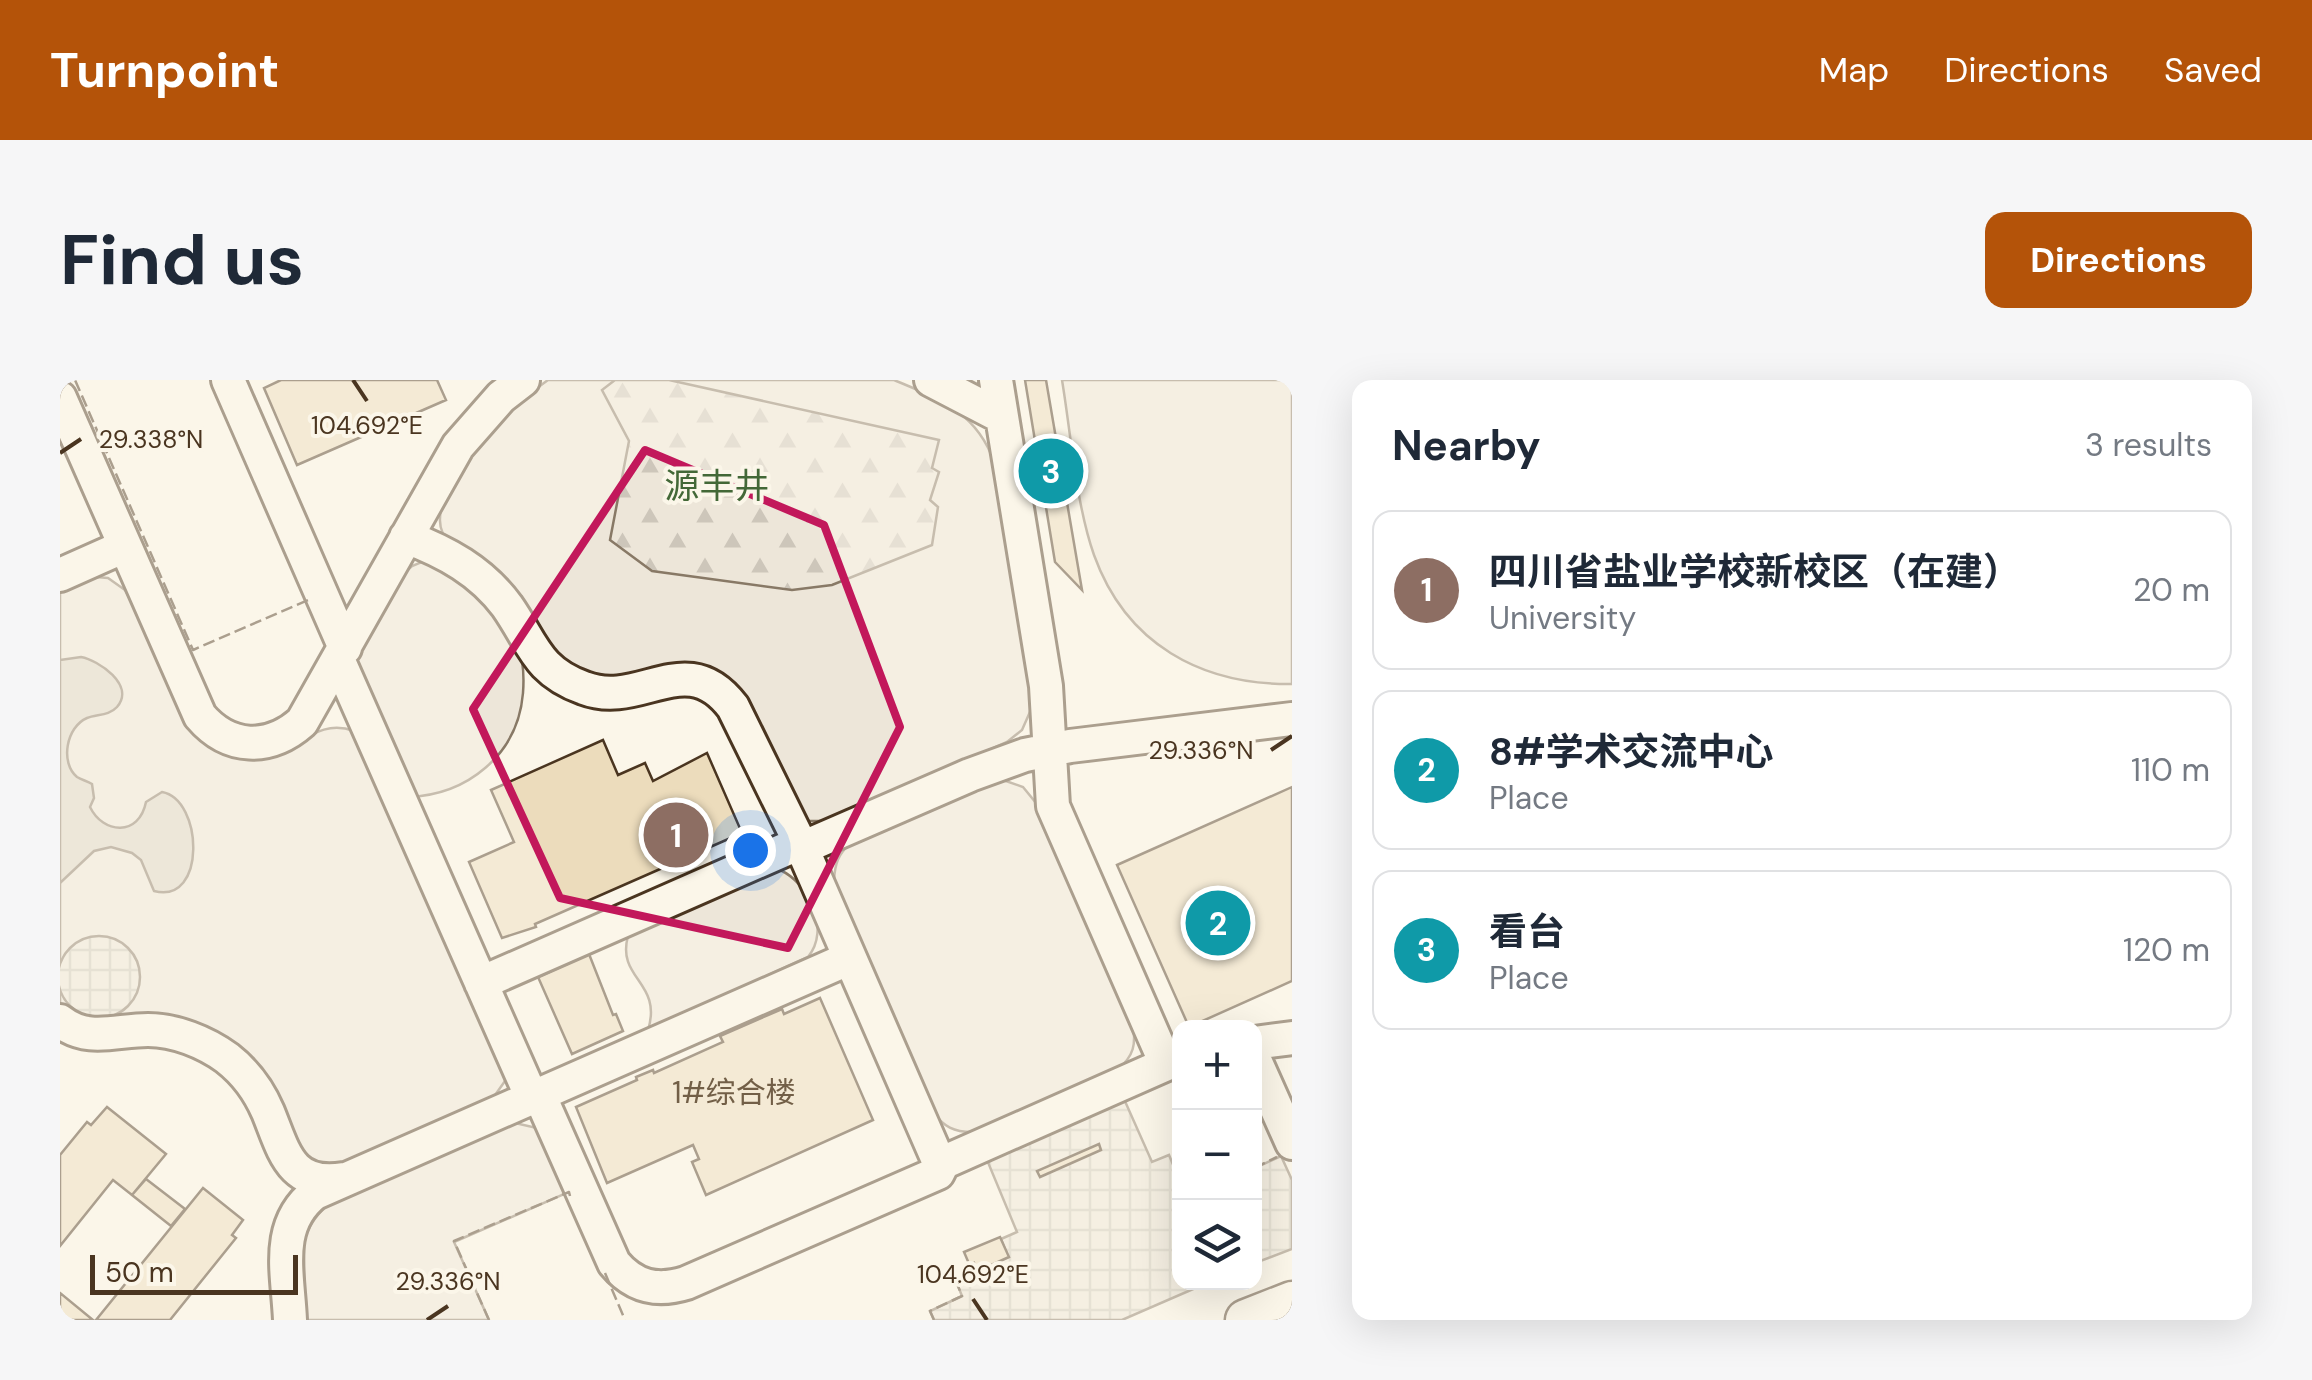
<!DOCTYPE html>
<meta charset="utf-8">
<style>
body{margin:0;font-family:"DM Sans","Noto Sans SC",sans-serif;background:#f6f6f7;color:#1f2937}
.controls{position:absolute;right:30px;bottom:30px;display:grid;overflow:hidden;border-radius:20px;box-shadow:0 10px 40px #0002}
.controls button{width:90px;height:90px;display:grid;place-items:center;padding:0;border:0;border-bottom:2px solid #e0e1e3;background:#fff;color:#1f2937;font:50px sans-serif}
.scale{position:absolute;left:30px;bottom:25px;width:208px;box-sizing:border-box;padding-left:10px;border:5px solid #4a3520;border-top:0;font-size:28px;line-height:35px;white-space:nowrap;color:#4a3520;-webkit-text-stroke:8px #fbf6e9;paint-order:stroke}
.you{position:absolute;left:690px;top:470px;width:35px;height:35px;margin:-25px;border:8px solid #fff;border-radius:50%;background:#1a73e8;box-shadow:0 0 0 15px #1a73e833}
.badge{display:grid;place-items:center;width:65px;height:65px;border-radius:50%;background:#b45309;color:#fff;font-size:32px;font-weight:700}
.pin{position:absolute;translate:-50% -50%;border:5px solid #fff;box-shadow:0 2px 10px #0006}
.list{margin:0;padding:0;list-style:none}
h2{display:flex;justify-content:space-between;align-items:center;height:130px;margin:0;padding:0 40px;font-size:42px}
h2 small{font-size:32px;font-weight:400;color:#747a83}
.list li{display:grid;grid-template-columns:65px 1fr auto;gap:30px;align-items:center;box-sizing:border-box;height:160px;margin:0 20px 20px;padding:0 20px;border:2px solid #e0e1e3;border-radius:20px}
.list b{display:block;font-size:38px;white-space:nowrap}
.list p{margin:0;font-size:32px;white-space:nowrap;color:#747a83}
.list em{font-size:32px;font-style:normal;color:#747a83}
.icon{flex:none;width:55px;height:55px;fill:none;stroke:currentColor;stroke-width:2;stroke-linecap:round;stroke-linejoin:round}
.map{position:relative;flex:none;width:1232px;height:940px;overflow:hidden;border-radius:20px}
header{display:flex;align-items:center;gap:60px;box-sizing:border-box;height:140px;padding:0 50px;background:#b45309;color:#fff}
header strong{font-size:48px}
nav{display:flex;gap:55px;margin-inline-start:auto;font-size:35px}
.intro{display:flex;align-items:center;justify-content:space-between;box-sizing:border-box;height:240px;padding:0 60px}
h1{margin:0;font-size:70px}
.button{padding:25px 45px;border-radius:20px;background:#b45309;color:#fff;font-size:35px;font-weight:700}
main{display:flex;gap:60px;padding:0 60px}
aside{flex:1;background:#fff;border-radius:20px;box-shadow:0 10px 40px #0002}
.map>svg:first-child{display:block}
.green{fill:#ede6d9;stroke:#887966;stroke-width:2.5}
.forest{fill:url(#forest-firs);stroke:#887966;stroke-width:2.5}
.plaza{fill:url(#plaza-grid);stroke:#887966;stroke-width:2.5}
.water{fill:#dcd4c6;stroke:#887966;stroke-width:2.5}
.building{fill:#ecdcbc;stroke:#4a3520;stroke-width:2.5}
.lines{fill:none;stroke-linecap:round;stroke-linejoin:round}
.minor-casing{stroke:#4a3520;stroke-width:38}
.major-casing{stroke:#4a3520;stroke-width:45}
.minor{stroke:#fbf6e9;stroke-width:32}
.major{stroke:#fbf6e9;stroke-width:40}
.fence{stroke:#4a3520;stroke-width:2.5;stroke-dasharray:12 5;stroke-linecap:butt}
.marked{fill:none;stroke:#c2185b;stroke-width:8;stroke-linejoin:round}
.ticks{fill:none;stroke:#4a3520;stroke-width:4}
.labels{text-anchor:middle;stroke-width:8;stroke-linejoin:round;paint-order:stroke}
.number-label{font-size:30px;fill:#725f47}
.park-label{font-size:35px;fill:#436837;stroke:#fbf6e9}
.ticks-label{font-size:25px;text-anchor:middle;fill:#4a3520;stroke:#fbf6e9;stroke-width:8;stroke-linejoin:round;paint-order:stroke}
</style>
<header>
<strong>Turnpoint</strong>
<nav><a>Map</a><a>Directions</a><a>Saved</a></nav>
</header>
<div class="intro"><h1>Find us</h1><a class="button">Directions</a></div>
<main>
<div class="map">
<svg width="1232" height="940" viewBox="0 0 1232 940">
<defs>
<pattern id="forest-firs" width="22" height="20" patternUnits="userSpaceOnUse" patternTransform="scale(2.5)"><rect width="22" height="20" fill="#ede6d9"/><path d="M5 1l3.5 6h-7zM16 11l3.5 6h-7z" fill="#cdc6ba"/></pattern>
<pattern id="plaza-grid" width="8" height="8" patternUnits="userSpaceOnUse" patternTransform="scale(2.5)"><rect width="8" height="8" fill="#ede7d9"/><path d="M0 4h8M4 0v8" fill="none" stroke="#cdc7ba"/></pattern>
</defs>
<rect width="100%" height="100%" fill="#fbf6e9"/>
<path class="green" d="M488 0H834C879 19 917 32 934 82L973 325 962 350 947 362 768 441H746L683 329 589 298H518L389 163C384 156 380 150 380 141 378 97 454 24 488 0Z
M1002 0H1232V304C1141 305 1066 264 1034 175 1016 124 1011 54 1002 0Z
M364 181C375 185 392 187 402 193 412 201 422 219 430 230 439 242 452 254 458 267 464 281 464 299 463 313 458 375 407 415 348 417L296 280 341 196 352 186Z
M36 197 48 198 65 210 150 366C227 406 241 332 294 351L447 688 445 701 433 718 291 781C274 786 262 785 245 779L199 698 64 643 0 628V211Z
M943 400 963 407 976 423 1073 645C1076 664 1074 676 1058 689L912 752C894 752 884 747 873 732L774 500C775 484 778 474 790 464L930 402Z
M720 490C749 503 771 549 748 577L588 650C603 602 556 599 568 556Z
M455 743 477 748 509 812 394 862 429 940H244C243 895 230 852 272 822Z"/>
<path class="forest" d="M555 0H609L879 60 872 88 879 92 870 120 878 127 872 165 772 205 732 210 592 191 550 160 569 61 542 10Z"/>
<path class="plaza" d="M-2 597a41 41 0 1 1 82 0a41 41 0 1 1-82 0Z
M1064 719 1092 782 1109 775 1119 799 1120 902 1147 903 1062 940H874L870 931 902 916 896 901 948 877 941 859 957 852 927 780Z
M1221 776 1232 800V869L1195 883V788Z"/>
<path class="water" d="M21 277C38 280 76 305 57 327 49 336 36 334 27 338 6 347 0 383 17 397 22 400 27 401 32 404L34 418 30 427C43 454 79 457 86 422L102 412C143 419 147 525 94 511L81 480 72 473 51 467 34 471 0 503V280Z"/>
<path class="building" d="M377 0 386 20 237 85 204 8 221 0Z
M965 0H986L1022 210 995 182Z
M543 360 558 395 585 383 593 401 647 373 682 453 475 544 476 547 442 558 409 482 454 462 431 410Z
M1232 407V601L1129 647 1057 485Z
M529 574 553 635 556 634 563 651 512 674 478 597Z
M760 618 813 740 646 815 632 782 639 779 633 765 547 803 516 727 577 700 576 697 593 690 594 693 663 662 660 656 722 629 724 634Z
M47 727 106 774 72 815 53 800 0 866V775L27 742 31 745Z
M1039 764 1041 770 980 797 977 791Z
M86 799 125 829 111 846 72 815Z
M143 808 183 840 172 855 176 858 110 940H36Z
M940 857 949 877 918 891 914 883 910 886 904 872Z
M0 913 33 940H0Z"/>
<g class="lines">
<g class="minor-casing">
<path id="minor" d="M168 0 285 268
M871 0 942 37
M936 0 986 306 993 426 1106 684
M0 18 140 336C169 370 209 371 242 342L398 66 441 17 463 0
M346 157C386 172 421 191 447 226 473 263 476 291 524 308 581 330 626 265 673 327L740 463
M0 195 65 166
M278 279 472 718
M742 468 910 395 965 375 1010 366 1232 339
M421 603 740 463 881 787 878 793 626 903C597 912 574 907 554 883L479 714
M0 641C28 663 56 650 88 650 115 650 145 662 167 678 185 692 199 711 208 732 224 771 230 808 284 799
M1194 663 1232 658
M1194 678 1232 763
M880 784 1120 678
M230 940C228 893 214 845 255 813L790 578"/>
</g>
<g class="major-casing">
<path id="major" d="M1186 940 1232 922"/>
</g>
<use href="#minor" class="minor"/>
<use href="#major" class="major"/>
<path class="fence" d="M15 0 133 270 248 220 246 216
M1194 788 1217 777
M545 893 565 940
M429 940 394 861 509 812 510 816
M874 940 870 931 902 916 896 901 918 891"/>
</g>
<path d="M0 0H1232V940H0ZM585 70 764 145 840 347 728 568 500 518 413 329Z" fill="#fbf6e9" fill-opacity=".55" fill-rule="evenodd"/>
<path class="marked" d="M585 70 764 145 840 347 728 568 500 518 413 329Z"/>
<path class="ticks" d="M293 0 307 21M0 73 21 59M1211 370 1232 356M913 919 927 940M367 940 388 926"/>
<g class="labels">
<g class="number-label">
<text x="674" y="723">1#综合楼</text>
</g>
<g class="park-label">
<text x="657" y="118">源丰井</text>
</g>
</g>
<g class="ticks-label">
<text x="307" y="54">104.692°E</text>
<text x="91" y="68">29.338°N</text>
<text x="1141" y="379">29.336°N</text>
<text x="913" y="903">104.692°E</text>
<text x="388" y="910">29.336°N</text>
</g>
</svg>
<div class="controls">
<button>+</button>
<button>−</button>
<button><svg class="icon" aria-label="layers" viewBox="0 0 24 24"><path d="M12 4l9 5-9 5-9-5zM3 14l9 5 9-5"/></svg></button>
</div>
<div class="scale">50 m</div>
<div class="you"></div>
<div class="pin badge" style="left:616px;top:455px;background:#8d6e63">1</div>
<div class="pin badge" style="left:1158px;top:543px;background:#0f9aa8">2</div>
<div class="pin badge" style="left:991px;top:91px;background:#0f9aa8">3</div>
</div>
<aside>
<h2>Nearby<small>3 results</small></h2>
<ul class="list">
<li><span class="badge" style="background:#8d6e63">1</span><div><b>四川省盐业学校新校区（在建）</b><p>University</p></div><em>20 m</em></li>
<li><span class="badge" style="background:#0f9aa8">2</span><div><b>8#学术交流中心</b><p>Place</p></div><em>110 m</em></li>
<li><span class="badge" style="background:#0f9aa8">3</span><div><b>看台</b><p>Place</p></div><em>120 m</em></li>
</ul>
</aside>
</main>
